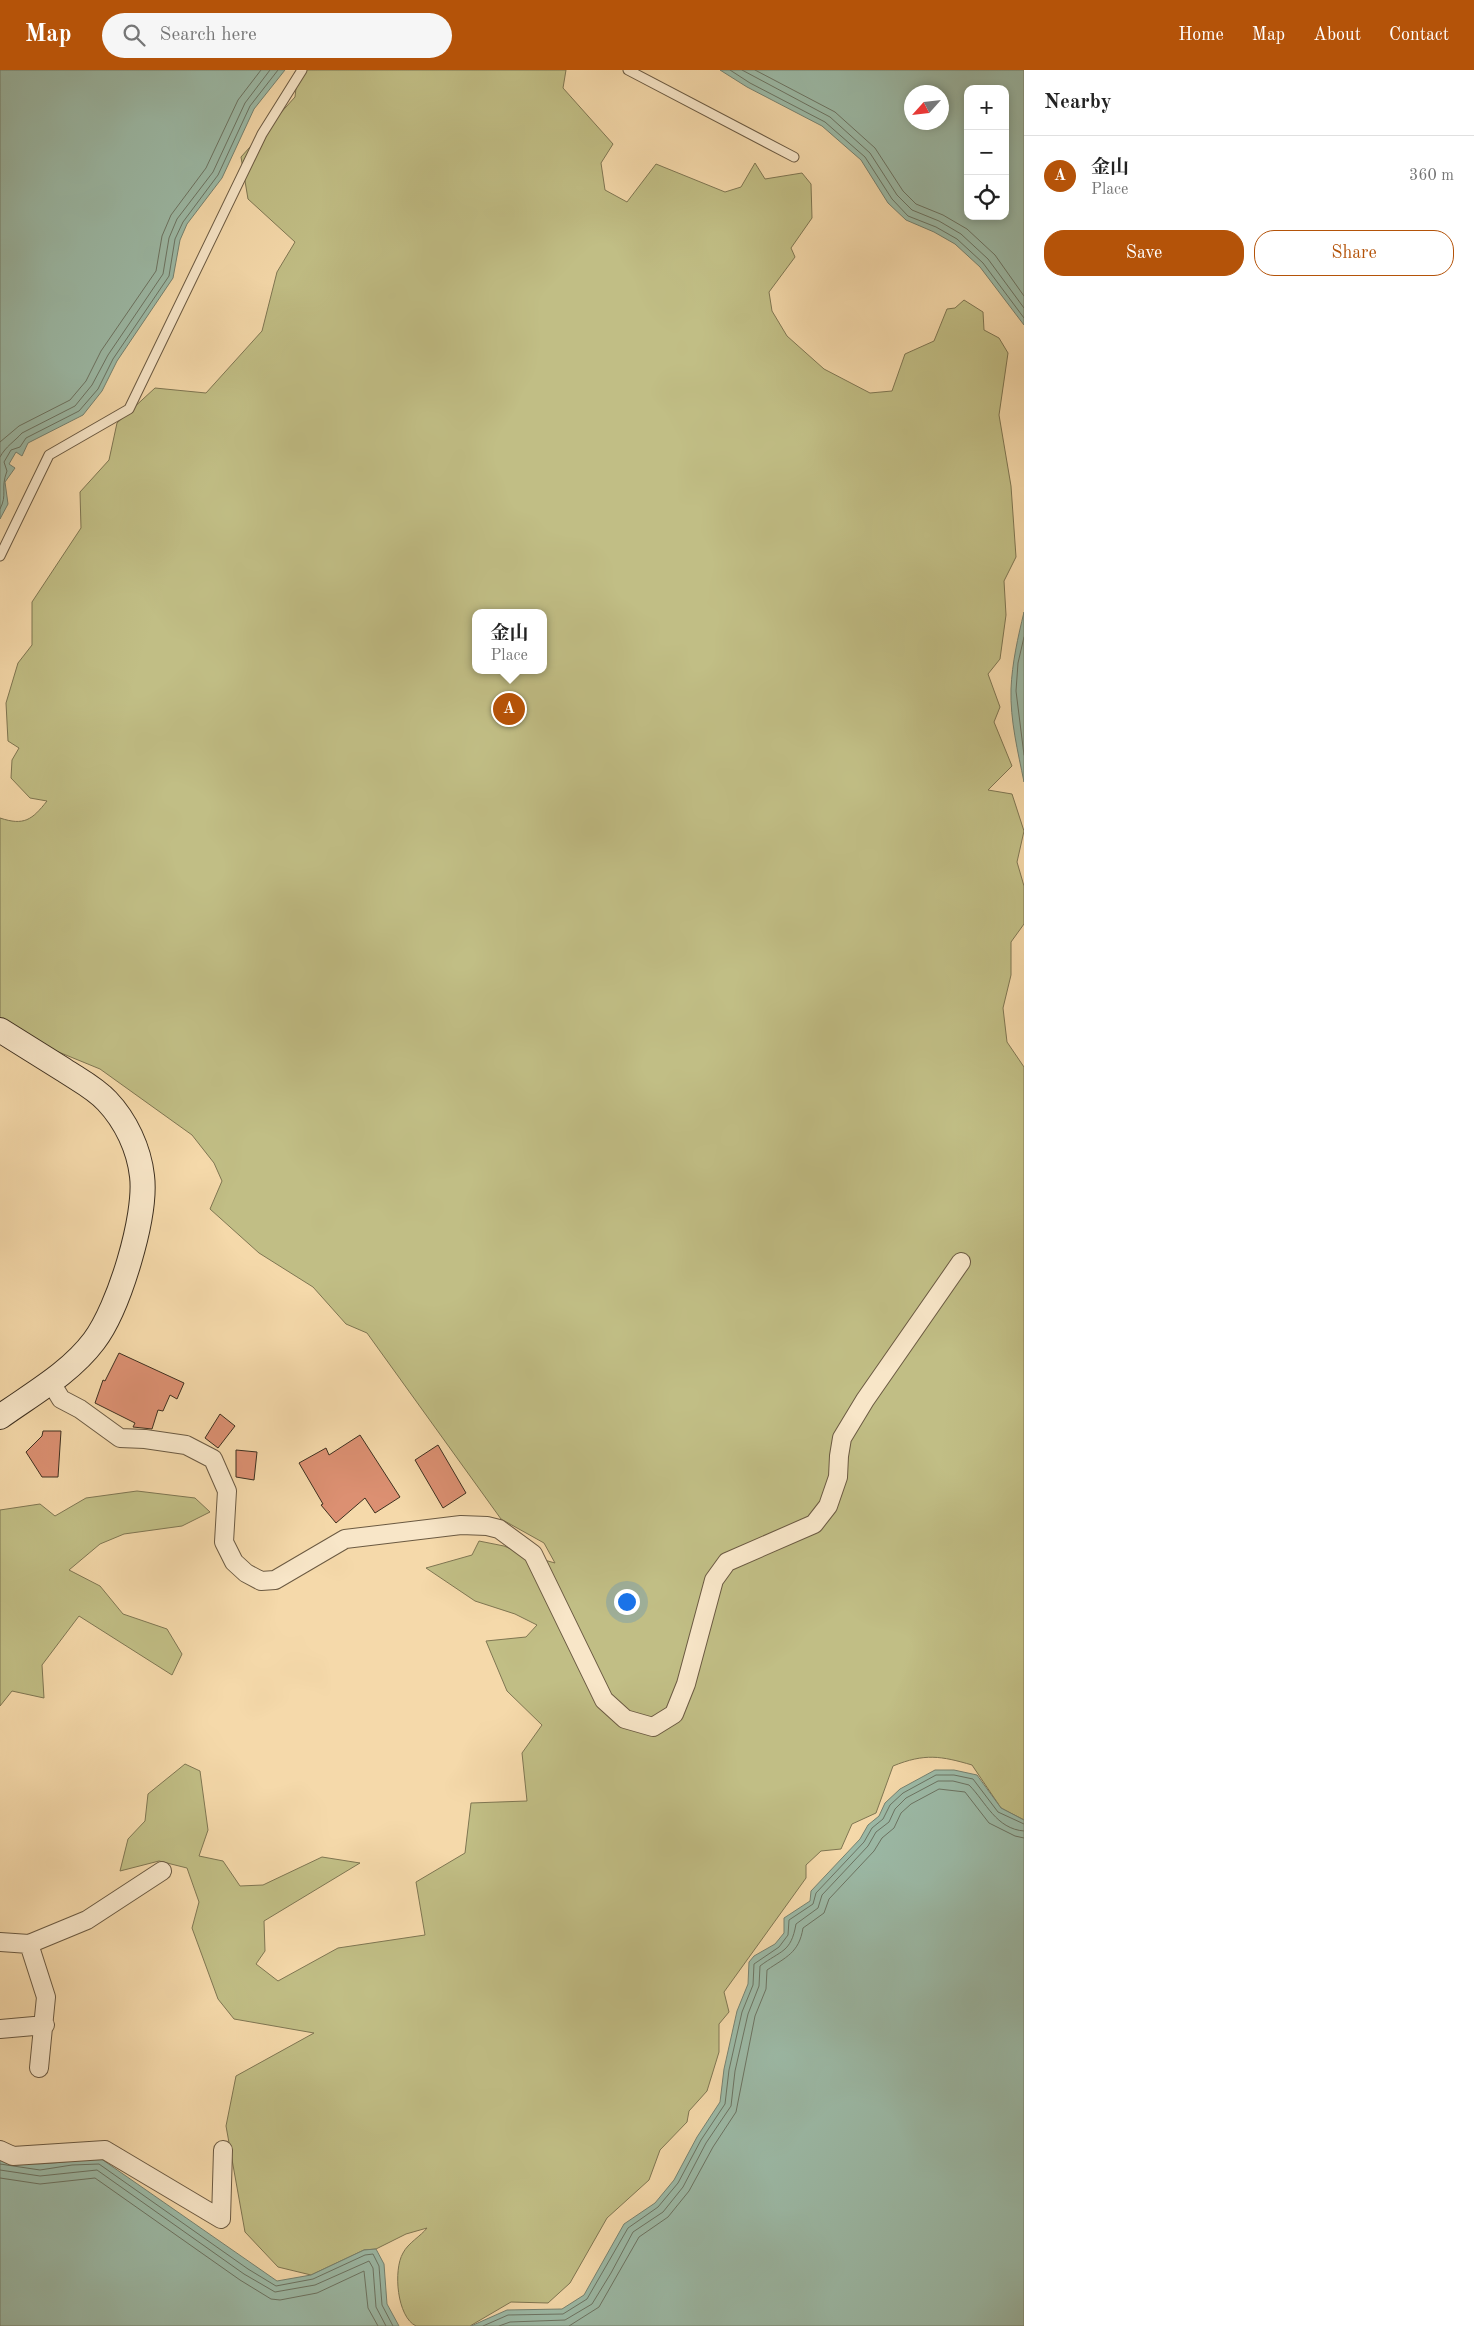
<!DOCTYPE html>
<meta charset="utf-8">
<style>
body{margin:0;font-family:"Old Standard TT","Noto Serif JP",serif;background:#f6f6f6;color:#222}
.controls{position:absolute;right:15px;top:15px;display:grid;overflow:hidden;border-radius:10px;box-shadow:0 2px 8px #0003}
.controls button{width:45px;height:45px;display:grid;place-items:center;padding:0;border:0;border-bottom:1px solid #e0e0e0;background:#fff;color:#222;font:25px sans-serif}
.compass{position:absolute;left:904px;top:15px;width:45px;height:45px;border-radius:50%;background:#fff;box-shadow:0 2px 8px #0003;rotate:243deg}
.you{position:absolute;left:626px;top:1531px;width:18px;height:18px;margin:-12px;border:4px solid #fff;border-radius:50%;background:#1a73e8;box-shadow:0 0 0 8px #1a73e833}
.badge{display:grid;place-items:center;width:32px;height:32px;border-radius:50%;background:#b45309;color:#fff;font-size:16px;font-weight:700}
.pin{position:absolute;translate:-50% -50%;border:2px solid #fff;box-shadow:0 1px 5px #0006}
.popup{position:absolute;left:472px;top:539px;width:75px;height:65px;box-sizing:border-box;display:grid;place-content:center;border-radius:10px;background:#fff;filter:drop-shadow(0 1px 4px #0005);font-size:16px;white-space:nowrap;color:#767676}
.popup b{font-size:19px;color:#222}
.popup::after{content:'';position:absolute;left:50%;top:100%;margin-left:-10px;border:10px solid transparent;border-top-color:#fff}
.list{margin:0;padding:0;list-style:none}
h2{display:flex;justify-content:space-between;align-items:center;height:65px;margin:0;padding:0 20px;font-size:21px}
h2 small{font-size:16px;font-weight:400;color:#767676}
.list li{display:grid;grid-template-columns:32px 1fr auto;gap:15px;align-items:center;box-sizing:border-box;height:80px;padding:0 20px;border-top:1px solid #e0e0e0}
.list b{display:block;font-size:19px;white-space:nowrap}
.list p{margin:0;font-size:16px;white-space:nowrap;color:#767676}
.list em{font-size:16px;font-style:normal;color:#767676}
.actions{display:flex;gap:10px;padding:15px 20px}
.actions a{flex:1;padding:11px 0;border:1px solid #b45309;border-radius:20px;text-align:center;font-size:18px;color:#b45309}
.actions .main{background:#b45309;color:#fff}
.icon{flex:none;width:28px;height:28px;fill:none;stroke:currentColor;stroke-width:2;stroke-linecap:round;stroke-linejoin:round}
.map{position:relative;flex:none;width:1024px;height:2256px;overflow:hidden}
header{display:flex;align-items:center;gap:30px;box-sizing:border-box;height:70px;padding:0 25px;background:#b45309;color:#fff}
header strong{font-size:24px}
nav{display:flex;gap:28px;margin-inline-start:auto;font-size:18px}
.search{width:350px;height:45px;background:#f6f6f6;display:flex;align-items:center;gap:12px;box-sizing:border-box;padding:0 18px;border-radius:28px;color:#767676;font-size:19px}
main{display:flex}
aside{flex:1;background:#fff}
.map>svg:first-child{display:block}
.green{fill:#c1be85;stroke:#7f7652;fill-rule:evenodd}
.water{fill:#9cbaa7;stroke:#768271;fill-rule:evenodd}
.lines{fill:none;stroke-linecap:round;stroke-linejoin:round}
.shore{stroke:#6c7463;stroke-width:1}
.building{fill:#dc9072;stroke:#3d2f1f}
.lane-casing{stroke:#6b5a42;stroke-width:11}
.street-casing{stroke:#6b5a42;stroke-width:20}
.secondary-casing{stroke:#3d2f1f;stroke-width:26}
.lane{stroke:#f8e6c8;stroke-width:9}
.street{stroke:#f8e6c8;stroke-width:18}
.secondary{stroke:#f8e6c8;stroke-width:24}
</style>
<header>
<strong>Map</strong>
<div class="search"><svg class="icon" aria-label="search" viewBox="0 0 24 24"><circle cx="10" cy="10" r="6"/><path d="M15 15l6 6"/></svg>Search here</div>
<nav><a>Home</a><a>Map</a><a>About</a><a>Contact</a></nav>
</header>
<main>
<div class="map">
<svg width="1024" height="2256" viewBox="0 0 1024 2256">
<rect width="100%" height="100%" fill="#f5d9aa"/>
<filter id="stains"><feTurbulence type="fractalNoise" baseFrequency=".004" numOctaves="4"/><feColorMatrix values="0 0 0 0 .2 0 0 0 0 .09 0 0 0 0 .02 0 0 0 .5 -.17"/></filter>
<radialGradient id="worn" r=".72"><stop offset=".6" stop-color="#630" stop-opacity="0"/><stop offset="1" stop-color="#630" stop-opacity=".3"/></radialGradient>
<path class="green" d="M298 0H566L563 18 613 74 601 93 605 120 627 132 656 94 725 122 741 117 755 93 765 109 802 103 811 114 812 148 791 178 795 187 769 222 772 241 787 266 824 299 870 323 892 321 905 284 934 271 947 239 955 238 964 230 983 242 984 260 999 268 1008 283 999 345 1011 416 1016 487 1004 511 1006 545 1000 589 988 604 1000 637 994 652 1012 696 988 720 1012 724 1024 761 1017 792 1024 816V854L1011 872V905L1003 938 1007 972 1024 997V1750L1001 1738 972 1695C941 1686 925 1683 893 1696L876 1743 852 1754 841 1779 821 1781 806 1795V1808L724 1922 729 1942 719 1954V1982L707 2021 689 2041 687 2052 660 2080 649 2110 607 2148 570 2213 548 2233 511 2232 470 2256H416C397 2247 393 2200 403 2183 408 2173 421 2166 427 2158L406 2164 376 2179 364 2180 311 2205 278 2197 245 2162 226 2056 236 2006 314 1963 234 1949 218 1929 192 1858 199 1832 187 1798 159 1791 120 1801 128 1769 145 1751 148 1724 185 1694 200 1701 208 1760 199 1786 223 1791 240 1816 263 1815 322 1787 360 1793 264 1851 265 1881 256 1894 278 1911 338 1878 425 1865 416 1812 465 1783 471 1733 527 1731 522 1683 542 1655 507 1621 486 1571 526 1567 537 1555 515 1544 475 1531 426 1498 472 1485 479 1471 504 1476 523 1484 555 1493 544 1473 501 1449 367 1263 346 1254 313 1217 259 1183 210 1139 222 1111 214 1093 192 1065 100 999 0 958V748C24 756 32 750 47 731L30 728 11 708 12 690 19 678 8 671 6 633 18 593 32 575V532L81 458 80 422 109 390 117 353 155 318 206 323 262 261 277 202 295 172 248 129 241 87 295 27ZM475 543H543V600H475Z
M137 1421 195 1428 210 1442 182 1456 124 1464 100 1474 69 1500 100 1516 123 1544 167 1559 182 1584 172 1605 79 1546 42 1595 44 1628 12 1621 0 1636V1440L40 1434 55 1446 86 1428Z"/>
<path class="water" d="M0 0H285L254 39 222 108 187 154 180 170 173 208 117 291 102 321 83 345 28 373 22 386 16 382 9 394 15 398 5 412 8 434 0 449Z
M720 0H1024V255L980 197 955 174 934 162 906 150 888 133 861 90 822 56 747 17ZM968 19H1005V146H968ZM942 22V52H912V22Z
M1024 542V712C1018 682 1010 650 1011 619 1012 593 1018 567 1024 542Z
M935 1700H954L977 1705 1001 1738 1024 1750V2256H471L507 2240 562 2239 584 2225 624 2154 655 2133 674 2110 697 2067 720 2032 724 1999 737 1941 748 1914 749 1892 754 1886 775 1874 784 1863V1848L810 1831 811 1821 860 1769 868 1755 879 1746 885 1733 900 1719Z
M0 2088C32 2100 67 2090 100 2088L277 2211 311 2205 364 2180 376 2179 384 2194 387 2234 399 2256H0Z"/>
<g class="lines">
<path class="shore" d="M730 0 750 13 825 52 865 87 892 129 908 146 936 157 957 169 983 193 1024 248
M742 0 830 47 870 83 897 125 912 140 939 151 961 164 988 189 1024 238
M755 0 835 42 875 78 903 121 916 134 943 145 967 159 995 185 1024 226
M0 372 19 356 70 330 86 311 101 281 156 201 162 166 171 145 206 98 238 30 261 0
M0 387C6 376 14 372 22 363L75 336 92 315 108 285 163 204 169 168 177 149 213 102 245 33 270 0
M0 439C8 424 0 419 7 401L4 392 11 380 20 377 26 368 79 341 98 319 113 289 169 206 175 169 183 152 218 105 250 36 278 0
M1024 567 1018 593 1016 621 1024 685
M0 2094 40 2100 72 2095 99 2094 248 2199 276 2216 313 2209 365 2185 373 2184 379 2196 382 2235 393 2256
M0 2100 40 2106 97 2100 244 2204 275 2222 315 2215 369 2191 373 2198 376 2237 386 2256
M0 2108 40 2114 95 2108 240 2210 271 2229 280 2230 317 2223 364 2201 368 2238 378 2256
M483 2256 508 2245 563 2244 587 2229 628 2158 658 2137 678 2113 701 2070 725 2034 729 2000 742 1942 753 1915 754 1894 779 1877 788 1865 789 1850 813 1834 816 1823 864 1772 872 1758 883 1749 890 1735 903 1723 936 1705H954L973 1709 998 1742 1024 1754
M499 2256 510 2252 565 2250 592 2234 611 2203 633 2162 663 2142 683 2117 706 2073 731 2036 735 2001 748 1944 759 1916 760 1896C781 1880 791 1883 796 1854L818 1838 822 1825 868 1776 876 1762 889 1752 895 1739 906 1728 938 1711H953L969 1715C986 1732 996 1759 1024 1761
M569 2256 599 2237 639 2167 668 2147 689 2121 713 2077 736 2042 755 1946 766 1919 767 1900C786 1887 799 1883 803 1858L824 1843 829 1829 874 1781 882 1768 894 1758 901 1743 911 1734 939 1719 965 1722 989 1753 1015 1766 1024 1768"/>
</g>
<path class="building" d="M119 1283 184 1313 177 1329 170 1325 163 1341 158 1340 152 1359 133 1357 135 1353 95 1333 103 1310 105 1311Z
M220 1344 235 1356 218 1378 205 1368Z
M43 1361H61L58 1407H42L26 1382 42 1366Z
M360 1365 400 1427 375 1443 365 1428 336 1453 321 1435 323 1434 299 1393 326 1378 329 1385Z
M438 1375 466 1423 443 1438 415 1390Z
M236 1380 257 1382 254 1410 236 1407Z"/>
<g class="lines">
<g class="lane-casing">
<path id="lane" d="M628 0 794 87
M0 486 49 385 129 339 262 64 302 0"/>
</g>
<g class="street-casing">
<path id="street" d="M50 1311 61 1329 80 1339 120 1368 145 1369 186 1375 213 1389 227 1421 224 1472 234 1492 246 1503 261 1511 275 1510 345 1469 461 1455 487 1456 499 1459 533 1484 604 1630 625 1649 653 1657 674 1644 686 1614 714 1510 727 1492 814 1454 828 1436 838 1407 839 1386 842 1368 865 1330 961 1192
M0 1872 29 1874 87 1850 162 1801
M29 1874 46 1927 39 1998
M0 1959 45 1955
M0 2080 13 2086 105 2080 221 2149 223 2080"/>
</g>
<g class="secondary-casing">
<path id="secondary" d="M0 960C21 973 43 987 64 1000 79 1010 95 1018 107 1031 126 1051 139 1079 142 1106 147 1146 119 1238 94 1271 70 1303 32 1324 0 1347"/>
</g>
<use href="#lane" class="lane"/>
<use href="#street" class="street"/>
<use href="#secondary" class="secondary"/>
</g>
<rect width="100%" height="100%" filter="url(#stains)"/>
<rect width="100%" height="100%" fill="url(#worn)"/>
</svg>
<div class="controls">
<button>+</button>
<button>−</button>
<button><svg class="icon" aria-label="locate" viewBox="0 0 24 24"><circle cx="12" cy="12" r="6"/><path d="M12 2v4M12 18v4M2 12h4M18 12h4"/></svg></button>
</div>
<svg class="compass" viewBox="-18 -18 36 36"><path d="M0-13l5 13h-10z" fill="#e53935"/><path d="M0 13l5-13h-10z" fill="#767676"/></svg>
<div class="you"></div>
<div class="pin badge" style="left:509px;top:639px">A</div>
<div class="popup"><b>金山</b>Place</div>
</div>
<aside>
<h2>Nearby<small></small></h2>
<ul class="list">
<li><span class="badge">A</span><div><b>金山</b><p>Place</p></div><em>360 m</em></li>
</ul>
<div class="actions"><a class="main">Save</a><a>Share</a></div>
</aside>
</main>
